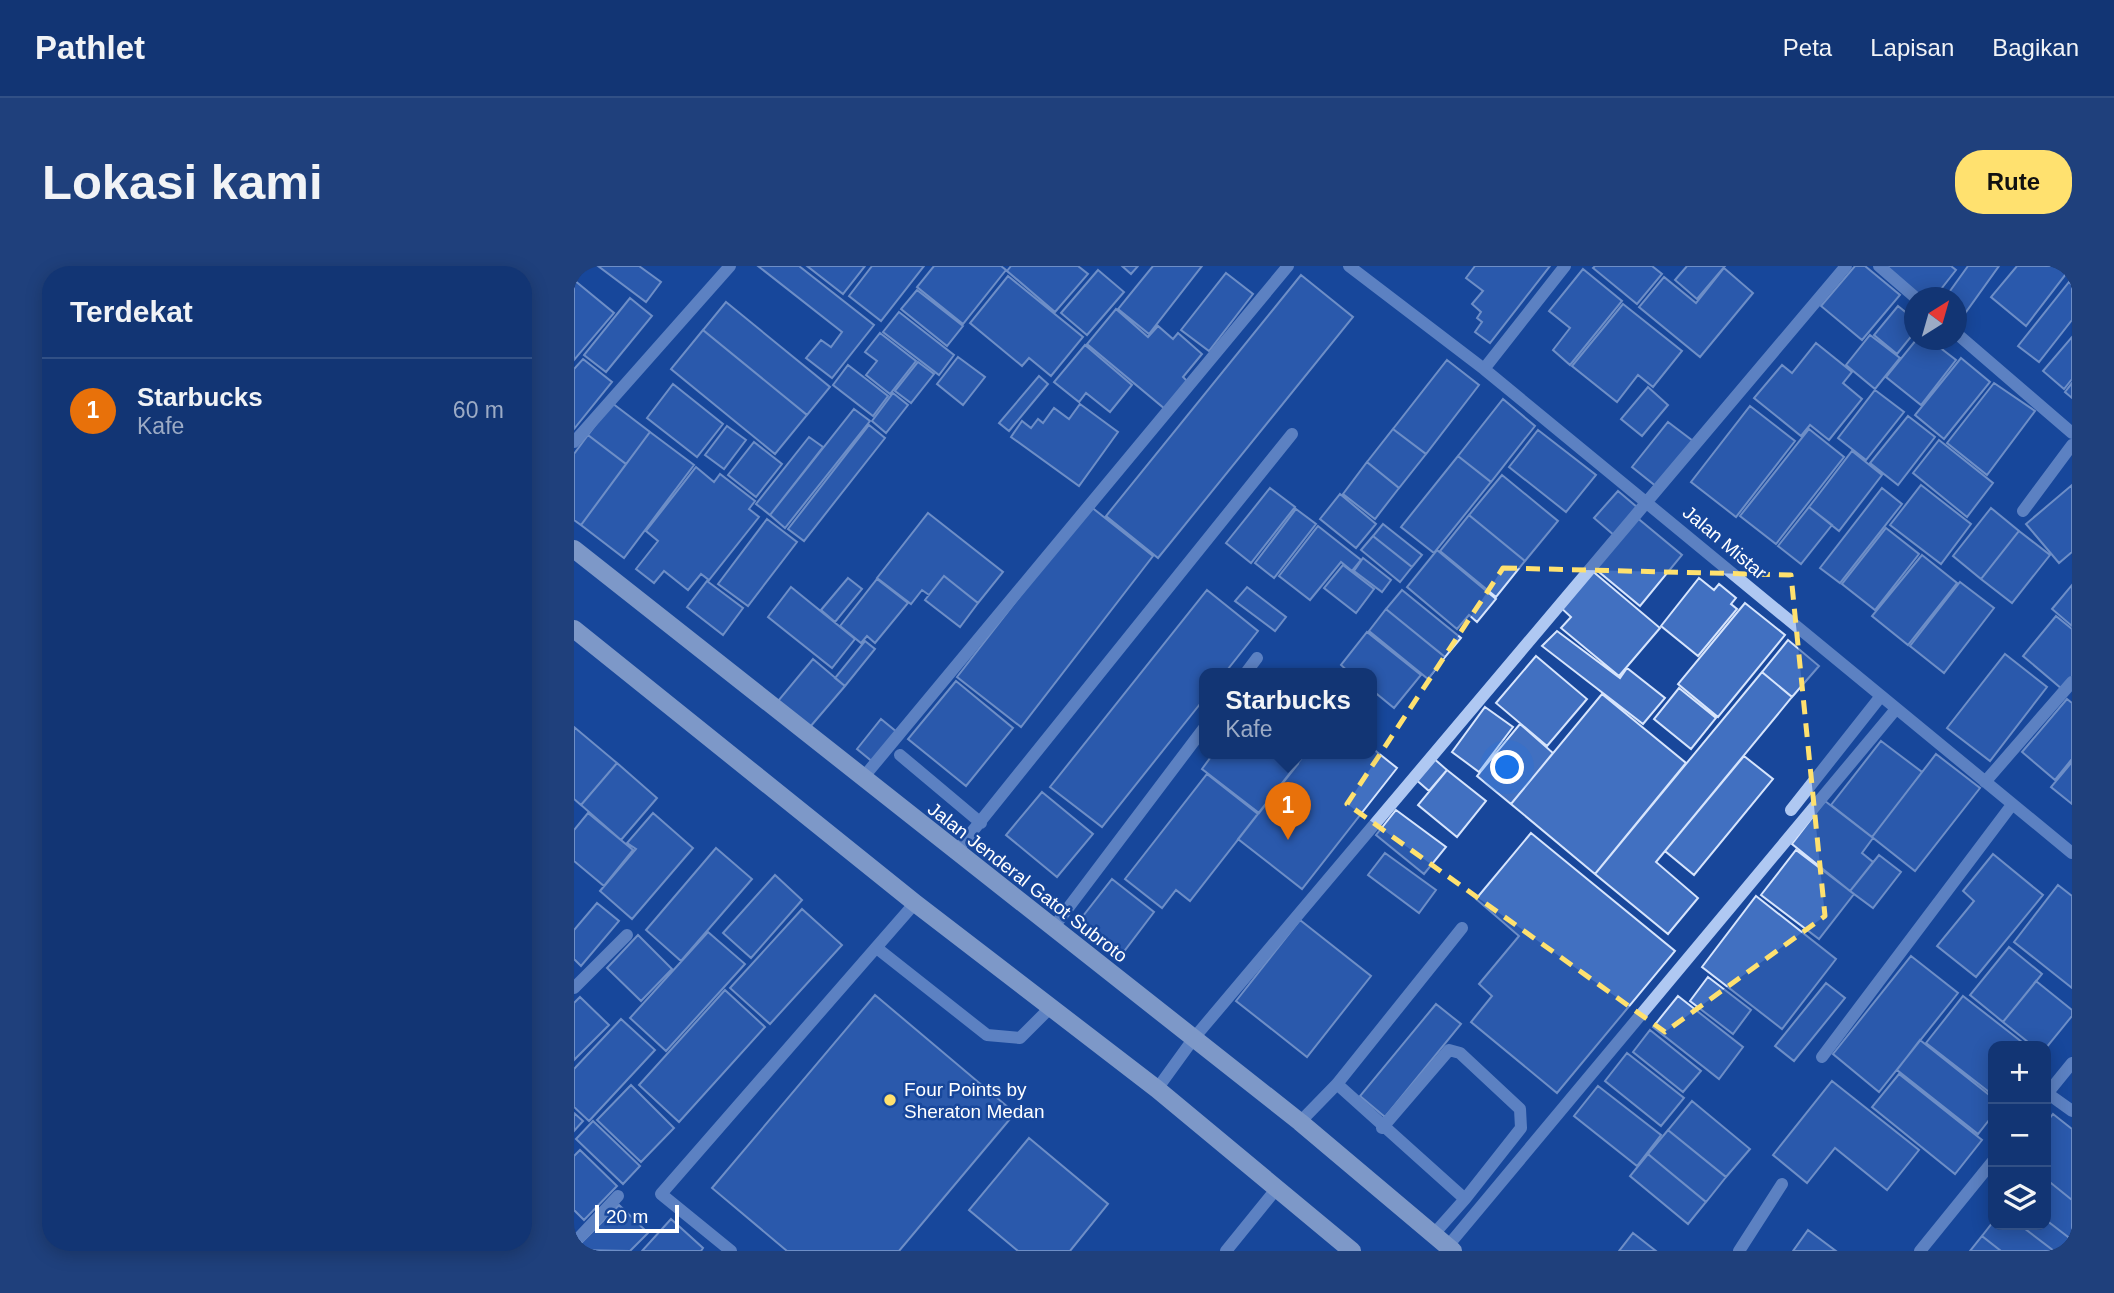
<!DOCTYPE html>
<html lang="id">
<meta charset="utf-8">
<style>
body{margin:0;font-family:Arial,sans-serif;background:#1f407c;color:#f1f3f6}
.controls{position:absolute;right:21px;bottom:21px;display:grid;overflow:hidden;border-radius:14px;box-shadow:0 4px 18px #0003}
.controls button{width:63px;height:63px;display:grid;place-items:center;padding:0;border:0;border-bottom:2px solid #315086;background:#123574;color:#f1f3f6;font:35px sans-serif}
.compass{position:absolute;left:1330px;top:21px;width:63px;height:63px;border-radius:50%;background:#123574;box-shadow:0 4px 18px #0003;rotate:37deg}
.scale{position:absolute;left:21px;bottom:18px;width:84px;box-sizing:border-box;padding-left:7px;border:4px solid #fff;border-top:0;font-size:19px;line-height:24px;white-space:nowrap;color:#fff;-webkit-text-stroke:5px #18479b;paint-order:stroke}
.you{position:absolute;left:934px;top:502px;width:24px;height:24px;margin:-18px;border:5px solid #fff;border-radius:50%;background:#1a73e8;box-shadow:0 0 0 10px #1a73e833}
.badge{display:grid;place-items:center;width:46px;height:46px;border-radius:50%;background:#ffe16f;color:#fff;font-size:23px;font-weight:700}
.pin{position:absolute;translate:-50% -58px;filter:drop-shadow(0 2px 4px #0008)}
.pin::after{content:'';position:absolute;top:37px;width:24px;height:21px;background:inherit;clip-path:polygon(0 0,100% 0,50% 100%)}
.popup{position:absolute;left:625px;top:402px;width:178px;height:91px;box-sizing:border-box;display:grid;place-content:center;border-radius:14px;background:#123574;filter:drop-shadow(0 2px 5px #0005);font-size:23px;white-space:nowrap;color:#9cabc5}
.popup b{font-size:26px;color:#f1f3f6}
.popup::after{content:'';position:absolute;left:50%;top:100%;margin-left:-14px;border:14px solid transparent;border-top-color:#123574}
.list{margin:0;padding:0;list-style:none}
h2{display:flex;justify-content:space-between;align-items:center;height:91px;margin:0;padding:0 28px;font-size:30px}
h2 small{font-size:23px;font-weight:400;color:#9cabc5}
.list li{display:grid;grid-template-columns:46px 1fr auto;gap:21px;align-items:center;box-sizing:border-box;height:105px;padding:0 28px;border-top:2px solid #315086}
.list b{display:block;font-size:26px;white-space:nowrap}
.list p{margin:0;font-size:23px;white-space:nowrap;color:#9cabc5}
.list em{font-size:23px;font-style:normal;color:#9cabc5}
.icon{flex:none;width:38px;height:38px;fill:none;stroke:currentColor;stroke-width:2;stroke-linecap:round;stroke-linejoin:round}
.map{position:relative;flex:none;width:1498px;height:985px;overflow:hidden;border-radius:28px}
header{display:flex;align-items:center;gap:42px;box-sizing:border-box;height:98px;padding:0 35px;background:#123574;border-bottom:2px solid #315086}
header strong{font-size:33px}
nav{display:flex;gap:38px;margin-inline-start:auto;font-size:24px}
.intro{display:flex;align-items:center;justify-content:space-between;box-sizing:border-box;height:168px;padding:0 42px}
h1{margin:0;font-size:49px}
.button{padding:18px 32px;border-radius:28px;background:#ffe16f;color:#111;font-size:24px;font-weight:700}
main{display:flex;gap:42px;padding:0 42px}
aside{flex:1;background:#123574;border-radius:28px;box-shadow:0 4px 18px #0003}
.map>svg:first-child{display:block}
.building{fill:#4170c1;stroke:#d6e4fc;stroke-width:2}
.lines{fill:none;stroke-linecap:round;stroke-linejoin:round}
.minor{stroke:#afc8f2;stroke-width:12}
.major{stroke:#f9fbff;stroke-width:18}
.marked{fill:none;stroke:#ffe16f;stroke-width:5;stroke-dasharray:14 9;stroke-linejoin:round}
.poi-dot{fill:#ffe16f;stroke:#18479b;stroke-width:2.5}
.labels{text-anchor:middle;stroke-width:5;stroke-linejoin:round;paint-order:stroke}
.street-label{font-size:19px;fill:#fff;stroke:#18479b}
.poi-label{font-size:19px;fill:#fff;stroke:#18479b;text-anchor:start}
</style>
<header>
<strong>Pathlet</strong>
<nav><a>Peta</a><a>Lapisan</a><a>Bagikan</a></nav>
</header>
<div class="intro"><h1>Lokasi kami</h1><a class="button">Rute</a></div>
<main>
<aside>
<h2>Terdekat<small></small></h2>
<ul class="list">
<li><span class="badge" style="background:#e8710a">1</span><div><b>Starbucks</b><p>Kafe</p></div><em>60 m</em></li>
</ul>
</aside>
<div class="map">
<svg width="1498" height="985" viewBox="0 0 1498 985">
<rect width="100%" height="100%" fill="#18479b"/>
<path class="building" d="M24 0H65L87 16 72 36Z
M184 0H225L300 59 258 112 232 92 247 74 257 81 268 66Z
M233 0H291L269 28Z
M298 0H350L307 55 275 30Z
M360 0H427L432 4 389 58 343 21Z
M437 0H504L514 8 481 46 433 5Z
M548 0H564L557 8Z
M579 0H628L575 68 544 43Z
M901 0H976L916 77 901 66 908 56 903 52 907 46 898 38 909 25 892 12Z
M1021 0H1078L1088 8 1063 38 1019 2Z
M1113 0H1151L1123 33 1101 14Z
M1281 0H1291L1326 29 1288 74 1247 40Z
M1309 0H1377L1382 4 1360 32H1347Z
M1394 0H1425L1387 53 1382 49V32H1371Z
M1443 0H1498L1452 60 1417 31Z
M1150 2 1179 27 1126 91 1065 41 1090 11 1122 37Z
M1009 3 1048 35 996 99 979 84 996 62 975 45Z
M524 4 550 26 513 69 487 47Z
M652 7 679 28 635 85 607 64Z
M727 9 779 51 584 292 532 250Z
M434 10 509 71 477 110 455 92 448 100 396 57Z
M0 14 40 47 0 94Z
M1495 16 1498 19V54L1465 96 1444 80Z
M343 24 389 60 373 80 327 43Z
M56 32 78 50 32 106 10 89Z
M152 36 256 121 233 149 129 64Z
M1049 38 1108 85 1079 121 1064 109 1043 136 998 100Z
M1324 40 1340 53V67L1323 88 1300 69Z
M542 43 574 71 584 60 599 73 604 67 628 88 609 111 614 116 591 143 513 78Z
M325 46 380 89 365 109 309 66Z
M129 64 233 149 201 188 97 103Z
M306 67 342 95 316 128 292 109 303 95 291 86Z
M1296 69 1326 92 1301 123 1272 99Z
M1498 71V113L1490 123 1469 105Z
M1342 74H1356L1382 94 1347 139 1312 111Z
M1242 77 1278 106 1269 117 1288 133 1255 174 1236 159 1227 170 1180 132 1208 99 1218 107Z
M511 79 558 119 536 146 512 127 505 136 480 116Z
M384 91 411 111 389 139 363 118Z
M1387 92 1416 116 1370 173 1341 149Z
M9 93 38 116 0 163V103Z
M873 94 905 119 852 188 819 163Z
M344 96 360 108 337 137 321 125Z
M274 99 314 130 299 150 259 119Z
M465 110 474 118 435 165 425 157Z
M1420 117 1461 145 1413 209 1373 177Z
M1498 117V132L1491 126Z
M99 118 149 158 123 191 73 152Z
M1074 121 1094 139 1068 170 1047 153Z
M1301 124 1330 146 1292 194 1264 172Z
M319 127 334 139 312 167 298 155Z
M929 133 961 160 917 216 884 190Z
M38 137 76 166 52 198 14 169Z
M506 138 544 166 505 220 437 171 448 155 457 162 464 153 469 157 480 142 495 153Z
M1176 140 1221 175 1162 251 1117 216Z
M280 143 296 155 211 262 196 249Z
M1334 150 1361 171 1324 219 1296 197Z
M1094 156 1119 175 1083 221 1058 201Z
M295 159 311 172 230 275 214 263Z
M153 160 172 174 150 203 131 189Z
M819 163 852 188 825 222 793 196Z
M1235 163 1270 191 1202 278 1166 250Z
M964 164 1022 209 992 246 935 201Z
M76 166 120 199 50 292 7 259Z
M14 169 52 198 7 259 0 254V188Z
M235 171 249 181 196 249 182 238Z
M1365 174 1419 217 1393 251 1339 207Z
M180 176 208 198 182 231 154 209Z
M1278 185 1308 209 1265 265 1235 241Z
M884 190 917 216 860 287 827 261Z
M793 196 825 222 801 253 769 228Z
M122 201 140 216 146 208 181 235 175 243 185 251 135 314 127 308 114 324 90 305 80 317 62 303 84 275 72 265Z
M928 209 984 255 951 295 895 249Z
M1347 219 1397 258 1367 298 1316 259Z
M1498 219V286L1485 297 1452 258Z
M696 222 721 241 677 297 652 277Z
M1308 222 1328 238 1266 317 1246 302Z
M1044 225 1064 242 1041 270 1020 252Z
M766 228 802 258 782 282 746 253Z
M516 240 579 290 447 461 383 411Z
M1235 241 1258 259 1227 298 1204 280Z
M1417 242 1445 265 1407 313 1379 290Z
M722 243 742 258 700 312 681 297Z
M354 247 429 306 404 337 370 310 355 329 348 324 337 338 303 312Z
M895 249 951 295 922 331 866 285Z
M1061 250 1108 289 1066 340 1019 301Z
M193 253 223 276 174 340 144 318Z
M809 258 848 289 838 301 799 270Z
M744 260 787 294 778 305 767 296 736 334 705 310Z
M1312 262 1345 288 1301 344 1268 318Z
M1445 265 1476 289 1438 337 1407 313Z
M799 270 838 301 826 316 787 284Z
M863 284 922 333 903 356 895 349 883 363 833 321Z
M1348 289 1383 317 1334 379 1298 350Z
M789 292 817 314 808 326 780 305Z
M769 299 800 323 782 347 750 322Z
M1016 303 1086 362 1045 410 987 362 997 351 985 340Z
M370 310 404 337 386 361 351 334Z
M274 312 288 323 261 356 247 344Z
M1125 312 1140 324 1145 318 1162 332 1157 338 1163 343 1124 390 1087 360Z
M303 313 334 337 301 377 293 370 287 377 266 360Z
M133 315 169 342 149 369 113 341Z
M1386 316 1420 342 1370 407 1336 380Z
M1498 319V360L1478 343Z
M217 321 281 373 258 402 194 351Z
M673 321 712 351 701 365 661 335Z
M633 324 684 365 650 408H630V433L528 561 476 521Z
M828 324 887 372 871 391 812 343Z
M1171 337 1211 369 1144 451 1104 418Z
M812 343 871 391 854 413 795 365Z
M1482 350 1498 363V411L1488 423 1449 390Z
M983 365 1046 412 1053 402 1091 432 1069 458 968 380Z
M793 366 847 409 820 442 798 424V408H777L767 399Z
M1214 374 1245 400 1218 431 1188 406Z
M291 375 301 383 271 420 261 412Z
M1431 388 1473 421 1416 495 1373 462Z
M962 390 1013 433 973 480 922 437Z
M239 393 271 420 236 461 204 435Z
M1188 406 1218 431 1082 596 1124 632 1094 668 1021 608Z
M382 415 439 462 392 520 334 473Z
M1105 422 1142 452 1117 483 1080 453Z
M1028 428 1112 497 1021 608 937 538Z
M1493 433 1498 437V493L1481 514 1448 486Z
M911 441 939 461 905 506 878 486Z
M307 453 324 467 300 497 283 483Z
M946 458 979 487 937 538 903 510Z
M0 461 43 497 7 539 0 533Z
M1307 475 1348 506 1298 571 1257 539Z
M798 482 823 502 728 623 664 573 731 488H798Z
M639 488H712L724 498 685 547 628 503Z
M1362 488 1406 522 1341 605 1298 571Z
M1170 490 1199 513 1120 609 1091 585Z
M858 491 873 504 855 525 840 512Z
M1498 496V538L1477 521Z
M43 497 83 532 47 574 7 539Z
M873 504 912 535 883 571 844 539Z
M633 508 684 548 616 635 602 624 588 642 551 613Z
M468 526 519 568 483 611 432 569Z
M1251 535 1299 572 1288 587 1299 596 1276 625 1218 578Z
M822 544 872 581 850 608 802 569Z
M14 547 59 584 30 620 0 595V564Z
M79 547 119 582 58 653 26 625 62 583 53 577Z
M957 567 1101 685 983 827 897 756 918 730 905 718 945 670 902 633Z
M142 582 178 613 107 695 72 664Z
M1222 584 1280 628 1245 673 1187 629Z
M811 587 862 624 845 647 794 609Z
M1419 588 1469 629 1402 711 1363 680 1400 635 1389 625Z
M1305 589 1327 606 1299 642 1276 625Z
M201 609 228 634 177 692 149 667Z
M538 613 580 646 545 692 502 659Z
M1484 619 1498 630V722L1440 676Z
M1182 630 1262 693 1208 763 1128 701Z
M23 637 45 655 7 700 0 693V664Z
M228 643 268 679 196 758 156 722Z
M726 654 797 710 733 791 662 735Z
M134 666 171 698 92 785 56 752Z
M64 669 98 703 67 735 33 702Z
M1435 681 1468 708 1429 756 1396 729Z
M1337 690 1384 727 1305 826 1259 788Z
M1134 711 1177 744 1159 768 1116 735Z
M1462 715 1498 744V750L1472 782 1459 780 1429 756Z
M1252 717 1271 732 1220 795 1201 780Z
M151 724 191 761 105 856 65 819Z
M301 729 441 847 325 985H213L138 922Z
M1104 730 1169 781 1145 813 1079 761Z
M1389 730 1453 780H1419V829L1352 777Z
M6 731 35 759 0 794V737Z
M862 738 887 758 811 851 786 830Z
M47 753 81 784 15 855 0 841V803Z
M1076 764 1127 805 1109 826 1059 786Z
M1346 774 1419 832V849L1404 868 1323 804Z
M1053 787 1110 832 1087 860 1031 815Z
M1325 808 1408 874 1381 908 1298 841Z
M1258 815 1345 884 1313 924 1261 882 1233 917 1199 889Z
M57 819 100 862 67 896 23 854Z
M1024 820 1087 869 1063 900 1000 850Z
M1118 835 1176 883 1152 911 1094 864Z
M0 847 9 855 0 865Z
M1479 848 1498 863V934L1472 913V857Z
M19 855 66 900 49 918 2 873Z
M1094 864 1152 911 1132 936 1074 888Z
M455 872 534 938 496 985H444L395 944Z
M6 884 43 920 10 954 0 944V890Z
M1074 888 1132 936 1114 958 1056 910Z
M1472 913 1498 934V974L1472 954Z
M45 939 74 967 56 985 0 984Z
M97 953 129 982 127 985H68Z
M1472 954 1498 974V985H1480L1446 959H1472Z
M1419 956V959H1446L1480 985H1427L1408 970Z
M1234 964 1262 985H1219Z
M1059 967 1082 985H1045Z
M1408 970 1427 985H1396Z"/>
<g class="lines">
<path class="minor" d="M775 0 910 103 1498 587
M1305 0 1342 32
M1382 67 1498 167
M910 103 991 0
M0 176 156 0
M1449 245 1498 179
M671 408 683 392
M326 489 407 557
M288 513 714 0
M1411 516 1498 416
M1217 544 1307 430
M381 587 718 168
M479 662 630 462
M304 683 413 769 446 772 477 741
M0 722 53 669
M1248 791 1437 540
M763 818 891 933 859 969
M583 823 620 772 1272 0
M1473 827 1498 845
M1472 829 1498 797
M726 856 763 818 888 662
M808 862 875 784 886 787 946 843 947 862 891 933
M0 977 44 930
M873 981 1322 443
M157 985 87 928 341 637
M652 985 703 922
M1165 985 1208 918
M1346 985 1419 895"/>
<path class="major" d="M0 283 726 856 879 985
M0 363 341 637 583 823 778 985"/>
</g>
<path d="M0 0H1498V985H0ZM929 302 1217 309 1251 650 1091 766 773 538Z" fill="#18479b" fill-opacity=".55" fill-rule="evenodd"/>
<path class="marked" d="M929 302 1217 309 1251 650 1091 766 773 538Z"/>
<circle class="poi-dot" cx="316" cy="834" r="7"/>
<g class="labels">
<g class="street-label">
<text transform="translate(1151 276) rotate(40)" y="7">Jalan Mistar</text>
<text transform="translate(454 616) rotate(38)" y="7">Jalan Jenderal Gatot Subroto</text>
</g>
<g class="poi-label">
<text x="330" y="830">Four Points by<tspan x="330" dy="22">Sheraton Medan</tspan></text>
</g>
</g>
</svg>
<div class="controls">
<button>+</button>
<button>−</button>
<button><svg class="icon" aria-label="layers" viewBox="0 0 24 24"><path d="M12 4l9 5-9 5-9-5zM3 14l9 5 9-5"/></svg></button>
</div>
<svg class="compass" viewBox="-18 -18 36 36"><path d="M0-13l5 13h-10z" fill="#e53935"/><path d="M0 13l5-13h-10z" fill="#9cabc5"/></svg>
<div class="scale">20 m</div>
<div class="you"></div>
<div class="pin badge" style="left:714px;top:574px;background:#e8710a">1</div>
<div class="popup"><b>Starbucks</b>Kafe</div>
</div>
</main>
